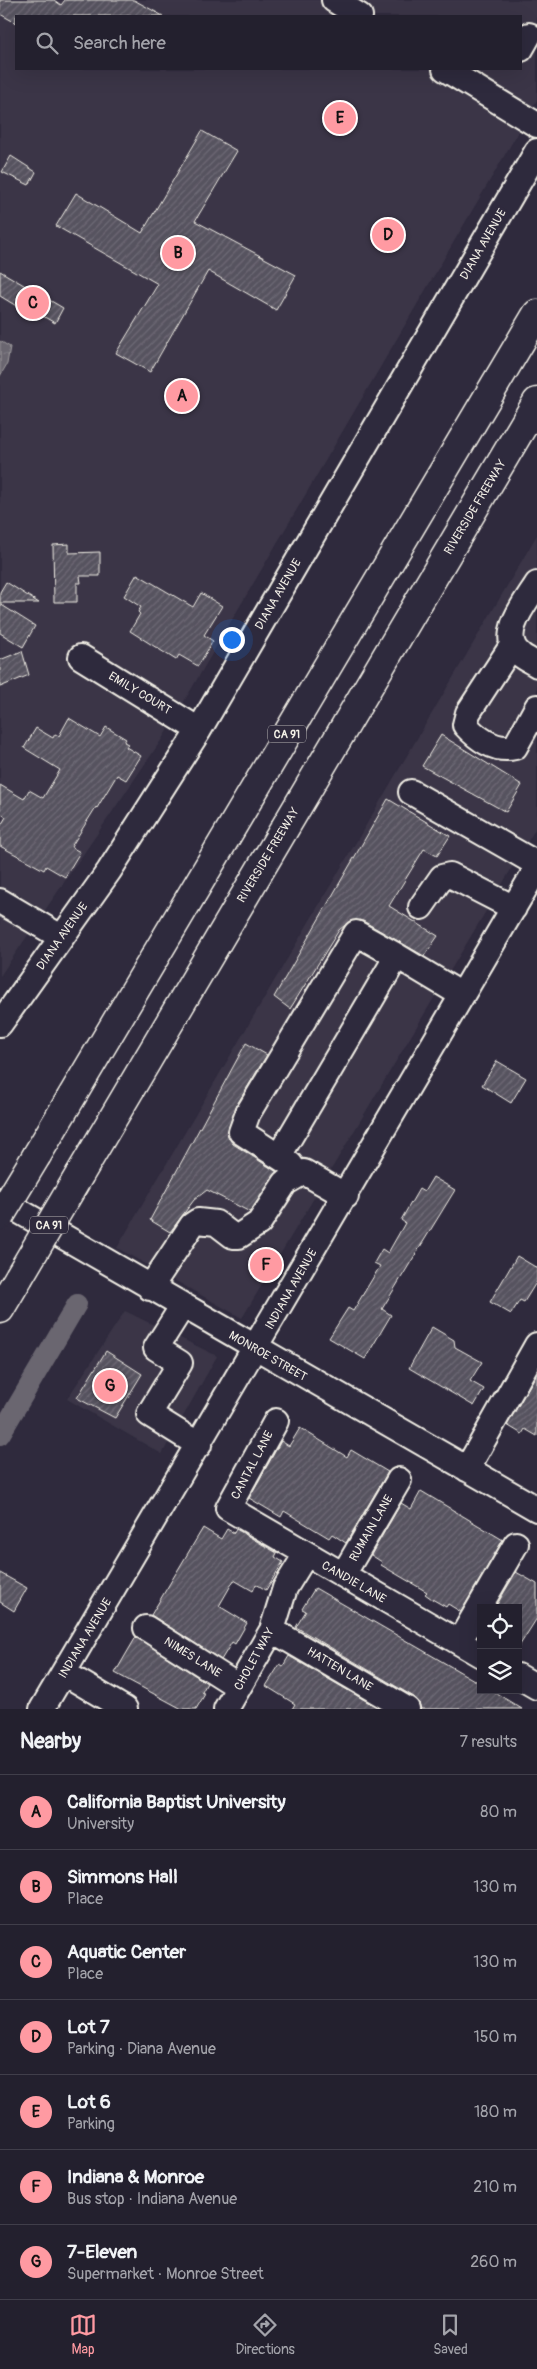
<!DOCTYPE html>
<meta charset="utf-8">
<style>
body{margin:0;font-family:Pangolin,sans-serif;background:#2b2836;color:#f1f3f6}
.controls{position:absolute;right:15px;bottom:15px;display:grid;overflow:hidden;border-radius:0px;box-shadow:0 5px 20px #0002}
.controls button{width:45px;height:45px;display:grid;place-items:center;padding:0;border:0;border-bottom:1px solid #403e4a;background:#23202e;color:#f1f3f6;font:25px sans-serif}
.you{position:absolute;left:231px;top:639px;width:18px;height:18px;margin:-12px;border:4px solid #fff;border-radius:50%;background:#1a73e8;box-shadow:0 0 0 8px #1a73e833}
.badge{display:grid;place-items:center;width:32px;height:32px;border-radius:50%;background:#ff9aa2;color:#111;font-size:16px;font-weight:700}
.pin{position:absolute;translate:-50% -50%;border:2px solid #fff;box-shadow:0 1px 5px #0006}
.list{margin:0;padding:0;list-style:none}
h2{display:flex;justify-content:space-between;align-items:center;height:65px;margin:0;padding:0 20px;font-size:21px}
h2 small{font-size:16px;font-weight:400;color:#a3a3aa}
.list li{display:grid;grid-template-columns:32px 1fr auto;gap:15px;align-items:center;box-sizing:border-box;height:75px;padding:0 20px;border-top:1px solid #403e4a}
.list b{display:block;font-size:19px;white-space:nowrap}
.list p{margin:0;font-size:16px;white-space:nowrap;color:#a3a3aa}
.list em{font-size:16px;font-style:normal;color:#a3a3aa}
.icon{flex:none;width:28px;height:28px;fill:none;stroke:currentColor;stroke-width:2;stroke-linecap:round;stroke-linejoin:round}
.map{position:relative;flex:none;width:537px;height:1709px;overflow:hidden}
.search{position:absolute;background:#23202e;box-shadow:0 5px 20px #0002;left:15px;right:15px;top:15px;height:55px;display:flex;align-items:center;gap:12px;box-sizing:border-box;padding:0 18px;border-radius:0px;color:#a3a3aa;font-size:19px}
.sheet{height:590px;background:#23202e}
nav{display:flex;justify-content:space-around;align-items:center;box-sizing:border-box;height:70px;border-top:1px solid #403e4a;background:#23202e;font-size:14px;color:#a3a3aa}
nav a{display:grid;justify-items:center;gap:2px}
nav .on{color:#ff9aa2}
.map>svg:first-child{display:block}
.built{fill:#3b3647;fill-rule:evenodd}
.water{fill:url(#water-ripples);stroke:#a19ea0}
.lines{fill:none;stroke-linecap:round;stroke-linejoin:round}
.canal{stroke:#6a6670;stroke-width:20}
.building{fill:url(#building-hatch);stroke:#f4f1e8}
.minor-casing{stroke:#f4f1e8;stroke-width:28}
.highway-casing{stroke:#f4f1e8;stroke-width:31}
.minor{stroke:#2f2a3d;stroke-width:24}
.highway{stroke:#2f2a3d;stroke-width:28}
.highway-bridge-casing{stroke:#f4f1e8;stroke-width:31;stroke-linecap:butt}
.highway-bridge{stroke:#2f2a3d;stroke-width:28}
.labels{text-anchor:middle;stroke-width:5;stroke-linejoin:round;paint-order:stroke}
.shield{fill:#2f2a3d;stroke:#b9b5b5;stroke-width:1}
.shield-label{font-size:11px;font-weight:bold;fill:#f4f1e8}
.street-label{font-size:12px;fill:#f4f1e8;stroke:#2f2a3d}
</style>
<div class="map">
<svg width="537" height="1709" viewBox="0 0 537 1709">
<defs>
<pattern id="water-ripples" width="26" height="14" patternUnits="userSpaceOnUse" patternTransform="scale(1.25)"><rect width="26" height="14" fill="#6a6670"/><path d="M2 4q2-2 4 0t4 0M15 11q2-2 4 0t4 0" fill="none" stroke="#807c84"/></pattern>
<pattern id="building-hatch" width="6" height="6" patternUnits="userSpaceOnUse" patternTransform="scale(1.25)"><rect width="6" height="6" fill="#56525f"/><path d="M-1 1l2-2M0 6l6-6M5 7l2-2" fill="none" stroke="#6f6b76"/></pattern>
</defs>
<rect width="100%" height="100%" fill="#2f2a3d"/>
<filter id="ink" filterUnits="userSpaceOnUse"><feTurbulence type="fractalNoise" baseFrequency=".02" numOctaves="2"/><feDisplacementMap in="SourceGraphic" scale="10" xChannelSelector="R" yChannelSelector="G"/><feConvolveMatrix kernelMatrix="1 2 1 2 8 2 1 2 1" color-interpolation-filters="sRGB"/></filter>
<g filter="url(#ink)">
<path class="built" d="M0 0H537V100L162 739 0 976ZM16 16H521V69H16Z
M537 535V826L242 1318 117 1248Z
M125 1311 217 1356 162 1454 67 1399Z"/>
<path class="water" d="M0 341 10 347 7 364 0 376Z"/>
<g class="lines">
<path class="canal" d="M0 1435 77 1304"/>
</g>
<path class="building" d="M0 0H54L61 5 65 0H134L163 16H16V23L0 14Z
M202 131 237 151 195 221 296 275 276 310 208 271 150 372 116 353 158 284 56 226 76 193 142 233Z
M11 156 36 172 29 185 2 172Z
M0 271 63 308 55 323 25 306 23 310 0 296Z
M69 544V553L100 552V576H80L81 583H77V602H54L53 545Z
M137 574 193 607 201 593 222 606 204 635 213 641 198 666 179 655 176 660 130 631 140 614 138 612 141 607 124 596Z
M6 582 39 603H0V592Z
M0 604 35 626 23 647 0 633Z
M22 651 29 675 0 687V660Z
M69 718 100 737 106 727 126 739 124 742 128 744 126 747 141 756 126 780 117 775 97 808 96 807 71 847 80 852 65 877 46 866 44 870 0 846V827L6 817 0 813V785L24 799 29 790 43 798 60 770 24 748 36 728 53 738 55 734 59 736Z
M441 735 522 785 506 812 422 766Z
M388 799 450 836 437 856 424 849 389 906 438 936 424 956 363 921H350L339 930 290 1009 274 997Z
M246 1043 267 1055 236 1106 227 1134 233 1144 277 1172 250 1212 207 1190 194 1200 170 1232 150 1220Z
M497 1061 526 1078 511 1103 482 1085Z
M433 1177 455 1190 382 1309 391 1315 365 1359 329 1338 348 1308 353 1311 380 1266 374 1263 382 1249 388 1253 405 1223 401 1220 419 1189 424 1192Z
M517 1256 537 1268V1281L524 1302 520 1300 511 1314 490 1302Z
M432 1327 454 1340 455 1347 482 1362 470 1381 484 1389 474 1406 409 1368Z
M106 1351 142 1374 115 1418 77 1398Z
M537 1373V1436L525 1429 522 1434 507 1425Z
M300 1428 347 1457 351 1450 388 1472 346 1543 332 1534 329 1538 284 1511 281 1517 249 1498 281 1441 289 1446Z
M421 1491 503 1540 461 1612 448 1604 446 1607 432 1599 425 1594 427 1592 381 1565 382 1562 371 1555 401 1503 411 1509Z
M203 1528 221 1539 227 1529 234 1533 236 1529 277 1553 275 1557 283 1562 266 1590 256 1584 253 1591 234 1580 219 1606 247 1623 235 1644 232 1642 221 1660 151 1615Z
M516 1572 537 1584V1618L518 1648V1608H495Z
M0 1573 27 1588 14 1611 0 1602Z
M315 1588 481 1684V1690H491L522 1709H421L419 1703 414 1697 296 1627 306 1611 302 1609Z
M136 1637 207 1683 202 1692 205 1694 196 1709H182L115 1673Z
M289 1656 380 1709H292L295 1704 266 1686 280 1664 283 1666Z"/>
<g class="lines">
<g class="minor-casing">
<path id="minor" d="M334 0 360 16
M521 49 529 35
M445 69 537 125
M537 584C526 602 497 636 520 654 525 659 532 661 537 665
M513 644 468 713 465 725C478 739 495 752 515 747L537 707
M81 657 199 730
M411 792 537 864
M0 901 61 937
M421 907 442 877 450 875 514 908
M0 1024 109 871 199 730 537 151
M279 1156 397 956 462 995
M297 1174 290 1164 241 1132 248 1113 356 933 397 956
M0 1200 537 1509
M150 1288 192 1225 198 1221 216 1223 233 1236H239L259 1223 285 1183 304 1172 346 1196
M182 1307 156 1348 180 1363 149 1414 199 1445
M276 1421 228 1508 481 1655
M467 1469 537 1345
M343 1575 399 1480
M146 1628 239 1687
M272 1630 407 1709
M459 1642 516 1544
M64 1673 125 1709
M518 1676 537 1687
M42 1709 537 868
M226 1709 272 1630 285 1588 306 1554"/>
</g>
<g class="highway-casing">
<path id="highway" d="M37 1155 537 314
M80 1174 537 402
M0 1309 19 1277"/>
</g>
<use href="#minor" class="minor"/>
<use href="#highway" class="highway"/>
<g class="highway-bridge-casing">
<path id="highway-bridge" d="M0 1216 37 1155
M19 1277 80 1174"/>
</g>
<use href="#highway-bridge" class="highway-bridge"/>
</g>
</g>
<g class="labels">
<g class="shield">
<rect x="268" y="725.5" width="38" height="17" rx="4"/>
<rect x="30" y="1216.5" width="38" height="17" rx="4"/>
</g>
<g class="shield-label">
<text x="287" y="738">CA 91</text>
<text x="49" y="1229">CA 91</text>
</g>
<g class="street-label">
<text transform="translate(483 244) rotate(-60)" y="4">DIANA AVENUE</text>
<text transform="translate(475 507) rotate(-59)" y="4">RIVERSIDE FREEWAY</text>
<text transform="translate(278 594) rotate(-60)" y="4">DIANA AVENUE</text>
<text transform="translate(140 693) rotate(31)" y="4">EMILY COURT</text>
<text transform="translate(268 855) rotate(-59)" y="4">RIVERSIDE FREEWAY</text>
<text transform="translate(62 936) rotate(-55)" y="4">DIANA AVENUE</text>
<text transform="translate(291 1289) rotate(-60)" y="4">INDIANA AVENUE</text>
<text transform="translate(268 1356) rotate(30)" y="4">MONROE STREET</text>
<text transform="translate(252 1465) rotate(-62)" y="4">CANTAL LANE</text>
<text transform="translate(371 1528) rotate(-60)" y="4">RUMAIN LANE</text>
<text transform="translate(354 1582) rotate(30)" y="4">CANDIE LANE</text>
<text transform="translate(85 1638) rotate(-59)" y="4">INDIANA AVENUE</text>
<text transform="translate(193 1657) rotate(32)" y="4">NIMES LANE</text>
<text transform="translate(254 1659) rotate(-61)" y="4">CHOLET WAY</text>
<text transform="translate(340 1669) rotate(31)" y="4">HATTEN LANE</text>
</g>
</g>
</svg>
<div class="controls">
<button><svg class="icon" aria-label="locate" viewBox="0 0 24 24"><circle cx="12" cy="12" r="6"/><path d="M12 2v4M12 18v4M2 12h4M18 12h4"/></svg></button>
<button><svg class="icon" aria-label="layers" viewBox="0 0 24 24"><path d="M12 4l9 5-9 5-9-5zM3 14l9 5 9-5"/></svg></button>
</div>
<div class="you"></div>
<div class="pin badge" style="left:182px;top:396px">A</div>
<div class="pin badge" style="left:178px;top:253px">B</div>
<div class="pin badge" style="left:33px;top:303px">C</div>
<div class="pin badge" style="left:388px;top:235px">D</div>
<div class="pin badge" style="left:340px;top:118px">E</div>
<div class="pin badge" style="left:266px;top:1265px">F</div>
<div class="pin badge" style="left:110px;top:1386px">G</div>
<div class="search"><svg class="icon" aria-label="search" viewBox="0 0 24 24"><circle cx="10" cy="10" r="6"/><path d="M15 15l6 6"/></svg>Search here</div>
</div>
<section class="sheet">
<h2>Nearby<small>7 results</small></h2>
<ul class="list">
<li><span class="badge">A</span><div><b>California Baptist University</b><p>University</p></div><em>80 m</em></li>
<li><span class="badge">B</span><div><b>Simmons Hall</b><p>Place</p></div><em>130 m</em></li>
<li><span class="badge">C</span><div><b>Aquatic Center</b><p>Place</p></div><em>130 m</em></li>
<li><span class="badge">D</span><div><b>Lot 7</b><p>Parking · Diana Avenue</p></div><em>150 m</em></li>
<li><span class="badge">E</span><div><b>Lot 6</b><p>Parking</p></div><em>180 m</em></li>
<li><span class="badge">F</span><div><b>Indiana &amp; Monroe</b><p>Bus stop · Indiana Avenue</p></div><em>210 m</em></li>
<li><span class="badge">G</span><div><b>7-Eleven</b><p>Supermarket · Monroe Street</p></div><em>260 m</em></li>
</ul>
</section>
<nav>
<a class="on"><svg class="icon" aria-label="map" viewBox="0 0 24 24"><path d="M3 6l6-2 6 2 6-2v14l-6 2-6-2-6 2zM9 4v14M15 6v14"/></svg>Map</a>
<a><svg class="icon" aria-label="directions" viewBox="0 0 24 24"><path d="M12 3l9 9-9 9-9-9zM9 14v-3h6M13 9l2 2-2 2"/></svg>Directions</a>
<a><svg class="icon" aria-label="saved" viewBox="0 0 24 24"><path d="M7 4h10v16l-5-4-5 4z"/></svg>Saved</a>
</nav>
